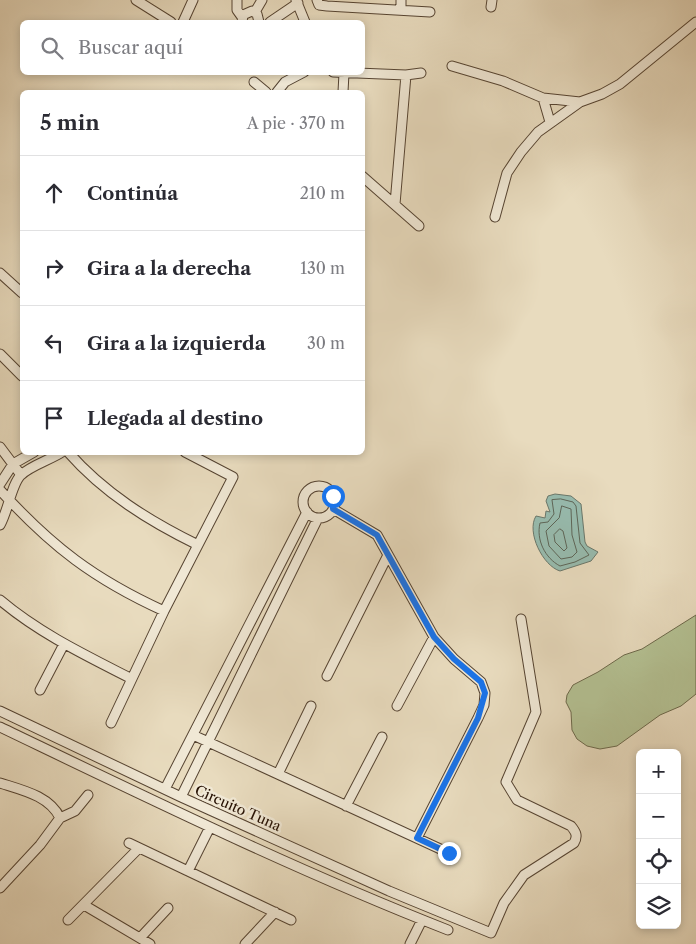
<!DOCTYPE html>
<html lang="es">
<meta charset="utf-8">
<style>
body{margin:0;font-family:"Libre Caslon Text",serif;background:#f2f2f3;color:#2b2b33}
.controls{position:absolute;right:15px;bottom:15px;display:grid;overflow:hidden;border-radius:8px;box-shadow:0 2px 8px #0003}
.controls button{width:45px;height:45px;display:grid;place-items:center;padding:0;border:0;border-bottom:1px solid #e1e1e2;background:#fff;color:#2b2b33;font:25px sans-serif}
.stop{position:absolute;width:15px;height:15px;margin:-11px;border:4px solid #1a73e8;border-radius:50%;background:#fff}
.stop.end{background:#1a73e8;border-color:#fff;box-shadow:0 1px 5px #0008}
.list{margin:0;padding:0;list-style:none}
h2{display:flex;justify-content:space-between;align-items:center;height:65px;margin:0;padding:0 20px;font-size:21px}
h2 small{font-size:16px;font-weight:400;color:#7c7c81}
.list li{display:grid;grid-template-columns:32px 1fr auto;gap:15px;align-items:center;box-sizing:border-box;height:75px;padding:0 20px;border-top:1px solid #e1e1e2}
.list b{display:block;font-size:19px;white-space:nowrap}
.list em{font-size:16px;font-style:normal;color:#7c7c81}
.icon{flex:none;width:28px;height:28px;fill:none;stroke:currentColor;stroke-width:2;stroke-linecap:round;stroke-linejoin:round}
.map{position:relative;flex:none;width:696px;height:944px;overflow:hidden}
.search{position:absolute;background:#fff;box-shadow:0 2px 8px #0003;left:20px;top:20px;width:345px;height:55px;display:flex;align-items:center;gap:12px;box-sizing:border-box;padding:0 18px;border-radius:8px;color:#7c7c81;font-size:19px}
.panel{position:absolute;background:#fff;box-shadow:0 2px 8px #0003;left:20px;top:90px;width:345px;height:365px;border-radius:8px}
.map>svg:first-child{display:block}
.green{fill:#b4c193;stroke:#6d694b}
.water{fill:#97bbae;stroke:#6a776a}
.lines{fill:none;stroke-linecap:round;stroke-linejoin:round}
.shore{stroke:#5e6658;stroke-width:1}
.minor-casing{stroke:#564432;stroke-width:11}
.minor{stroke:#f0e8d5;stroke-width:9}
.route{stroke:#1a73e8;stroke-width:6}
.labels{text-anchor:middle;stroke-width:5;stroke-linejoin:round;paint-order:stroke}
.street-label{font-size:14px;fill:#261103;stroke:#f0e8d5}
</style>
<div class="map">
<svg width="696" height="944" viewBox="0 0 696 944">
<rect width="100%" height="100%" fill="#e8dbbe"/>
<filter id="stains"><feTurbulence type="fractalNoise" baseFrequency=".004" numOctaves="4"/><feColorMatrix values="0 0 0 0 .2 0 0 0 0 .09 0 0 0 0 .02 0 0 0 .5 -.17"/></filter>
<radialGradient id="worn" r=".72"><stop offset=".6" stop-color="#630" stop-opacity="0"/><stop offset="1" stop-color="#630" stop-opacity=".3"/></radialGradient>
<path class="green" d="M696 615V694L681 706 660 715 617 746 600 749 587 746 577 739 572 730 571 712 566 702 567 695 573 685 598 672 624 655 642 649Z"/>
<path class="water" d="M555 494 571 496 581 504 585 542 587 546 598 552 591 561 560 571C543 566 526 532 536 516L545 518 546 511 550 512 546 501 548 496Z"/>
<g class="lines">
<path class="shore" d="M561 499 573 502 576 506 580 543 589 555 575 562 560 566C545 558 536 540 540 523L548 522 554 514 552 500Z
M562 506 571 509 572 535 577 552 572 557 561 559 549 546 546 531 559 518Z
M560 529 563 531 567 548 564 551 555 542 554 535Z"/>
<g class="minor-casing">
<path id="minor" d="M136 0 171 22
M237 0V10L242 17
M296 0 305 22
M317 0 319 5 327 6 430 12
M491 7 492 0
M401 10V0
M255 12 262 0
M183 22 193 0
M242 22 243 15 252 11 257 14 259 22
M270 22 298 3
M452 66 503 81 543 98 580 102
M333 72 406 75 421 73
M254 82 266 92
M277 92 285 82 304 72
M343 92 344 73
M543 98 550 122
M362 176 419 226
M395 204 406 75
M495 217 507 173 521 152 538 132 580 102 602 94 620 84 696 22
M0 273 22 293
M0 354 22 376
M0 447 21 475
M68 452C104 493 149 521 198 545
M0 484 13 464 34 452
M303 502a16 16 0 1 1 32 0a16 16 0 1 1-32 0Z
M0 490C52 547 94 579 164 611
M333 509 377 535 434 637 454 659 481 682 485 693 484 705 478 718 417 838
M0 525C8 511 12 483 21 475 30 466 50 460 62 452
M0 600C39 633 85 655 130 678
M327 676 388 555
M40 690 64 644
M397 706 434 637
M0 711 181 797 389 891 491 933 504 903 524 875 574 843C578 836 576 832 571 826L517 800 506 782 536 712 521 619
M111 723 164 611 233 477 185 452
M0 727C148 798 295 870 448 930
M193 735 449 853
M278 774 311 706
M0 783C22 790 50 796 60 818
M165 789 307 512
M181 797 318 518
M346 806 382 737
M129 843 291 920
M188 871 210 827
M0 888 40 845 60 818 75 811 88 795
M84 905 150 944
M68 920 139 848
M140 938 168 908
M245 944 275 912
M410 944 422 920"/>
</g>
<use href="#minor" class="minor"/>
</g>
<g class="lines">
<path class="route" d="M333 496V509L377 535 434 637 454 659 481 682 485 693 478 718 417 838 449 853"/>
</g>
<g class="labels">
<g class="street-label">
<text transform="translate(238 808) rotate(24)" y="5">Circuito Tuna</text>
</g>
</g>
<rect width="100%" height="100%" filter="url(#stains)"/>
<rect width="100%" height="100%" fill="url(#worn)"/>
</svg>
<div class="controls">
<button>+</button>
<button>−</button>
<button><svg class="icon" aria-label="locate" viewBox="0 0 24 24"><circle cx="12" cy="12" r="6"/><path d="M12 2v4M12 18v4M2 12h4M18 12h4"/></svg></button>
<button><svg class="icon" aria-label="layers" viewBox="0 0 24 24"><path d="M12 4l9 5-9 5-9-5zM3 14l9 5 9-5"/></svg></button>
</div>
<div class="stop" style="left:333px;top:496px"></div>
<div class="stop end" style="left:449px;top:853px"></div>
<div class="search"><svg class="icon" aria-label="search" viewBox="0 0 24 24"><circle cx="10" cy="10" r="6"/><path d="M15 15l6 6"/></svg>Buscar aquí</div>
<section class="panel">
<h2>5 min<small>A pie · 370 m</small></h2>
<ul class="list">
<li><svg class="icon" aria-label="ahead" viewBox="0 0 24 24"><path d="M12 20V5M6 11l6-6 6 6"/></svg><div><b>Continúa</b></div><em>210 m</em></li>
<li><svg class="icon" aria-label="right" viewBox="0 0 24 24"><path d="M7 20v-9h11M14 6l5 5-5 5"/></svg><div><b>Gira a la derecha</b></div><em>130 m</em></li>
<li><svg class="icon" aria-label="left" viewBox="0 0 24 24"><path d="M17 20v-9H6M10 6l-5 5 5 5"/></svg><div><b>Gira a la izquierda</b></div><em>30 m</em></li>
<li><svg class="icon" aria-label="arrive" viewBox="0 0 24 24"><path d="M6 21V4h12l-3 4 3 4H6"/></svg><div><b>Llegada al destino</b></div></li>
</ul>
</section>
</div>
